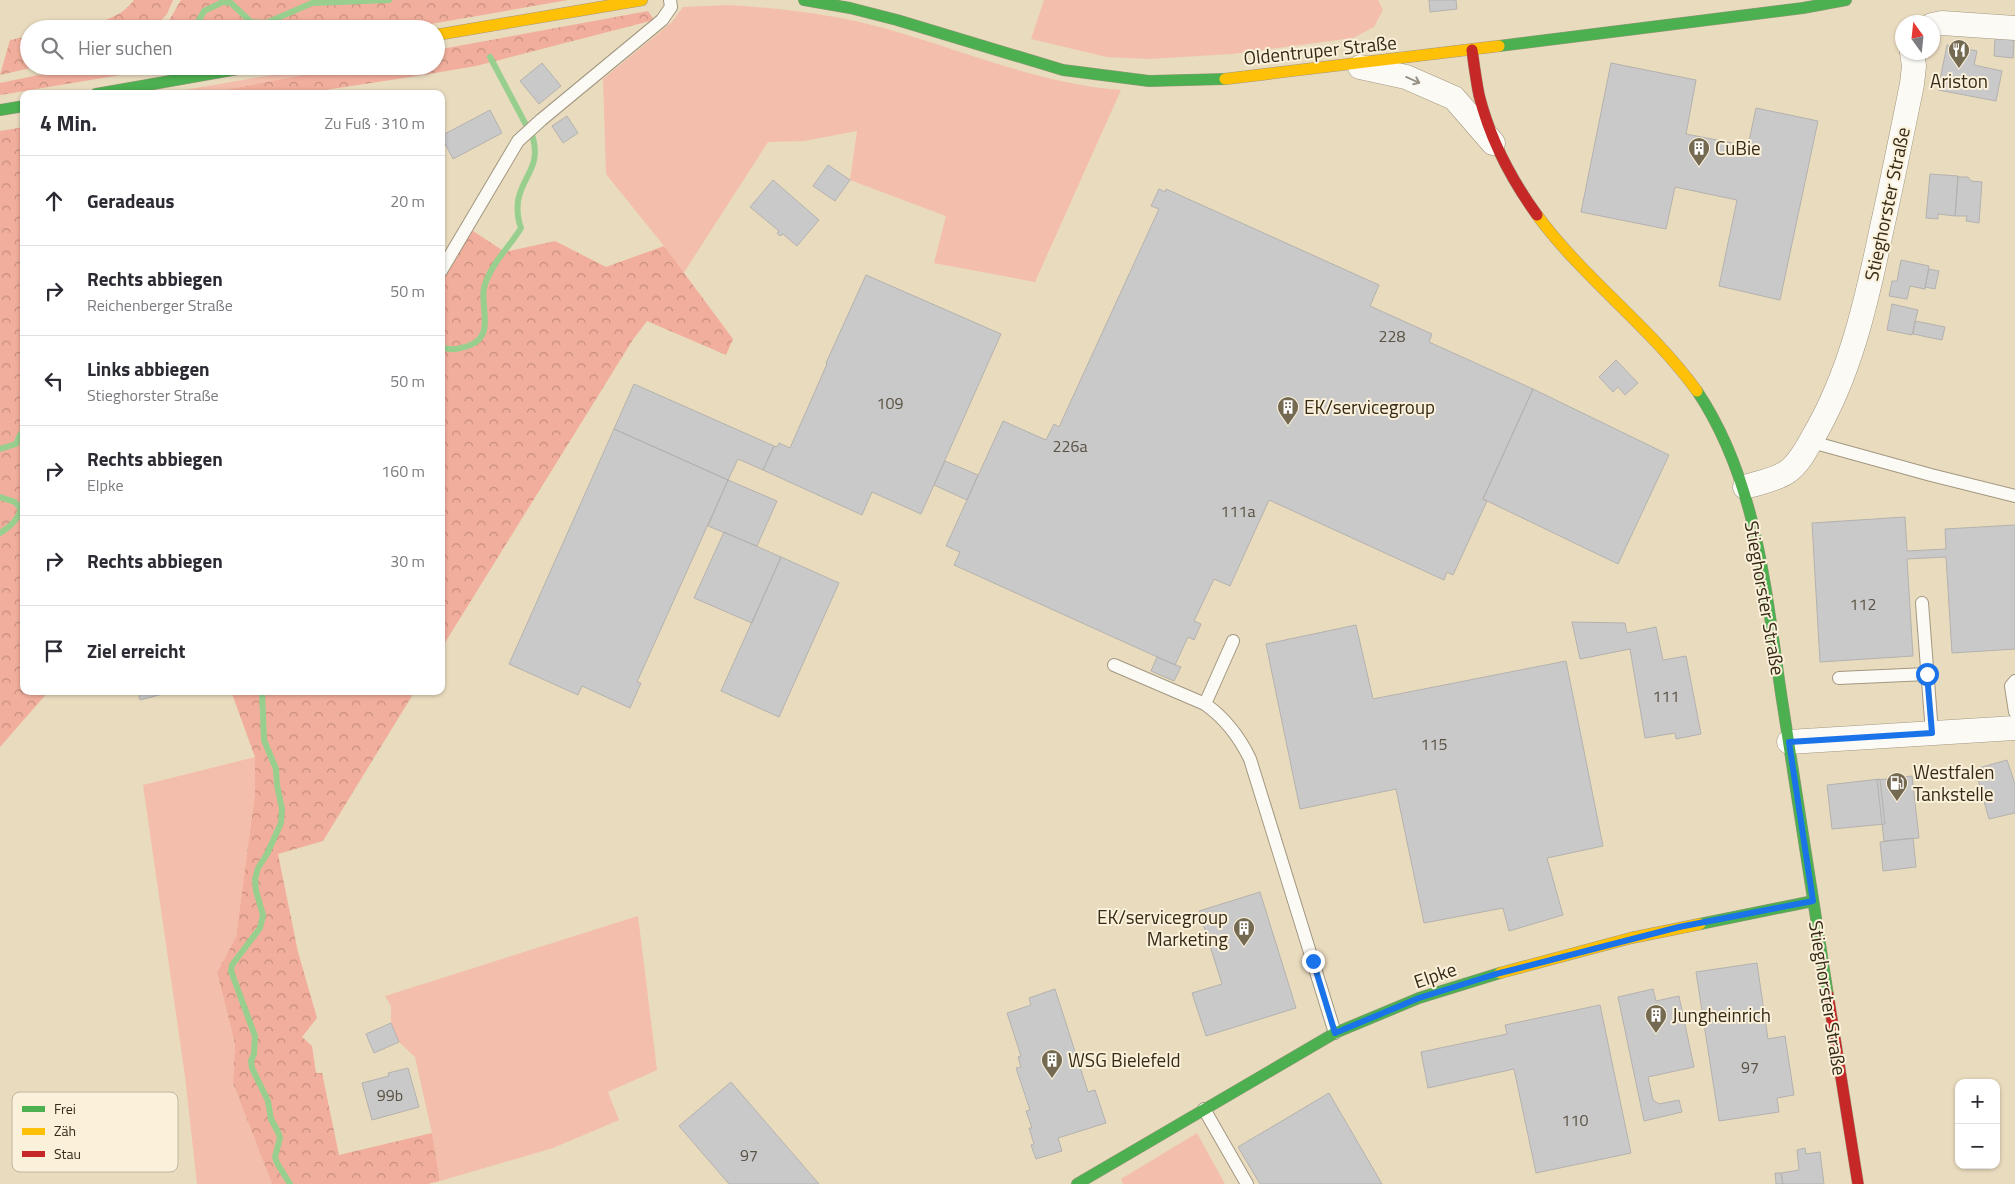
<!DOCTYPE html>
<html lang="de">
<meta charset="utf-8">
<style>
body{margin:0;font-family:"Titillium Web",sans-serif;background:#f7f7f7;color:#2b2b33}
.controls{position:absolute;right:15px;bottom:15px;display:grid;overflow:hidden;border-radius:10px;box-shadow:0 1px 4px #0004}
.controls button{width:45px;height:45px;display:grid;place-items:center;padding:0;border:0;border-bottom:1px solid #e1e1e2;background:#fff;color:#2b2b33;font:25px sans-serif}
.compass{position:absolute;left:1895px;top:15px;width:45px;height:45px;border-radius:50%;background:#fff;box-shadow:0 1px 4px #0004;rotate:345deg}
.stop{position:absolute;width:15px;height:15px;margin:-11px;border:4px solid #1a73e8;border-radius:50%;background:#fff}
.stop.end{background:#1a73e8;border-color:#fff;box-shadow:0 1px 5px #0008}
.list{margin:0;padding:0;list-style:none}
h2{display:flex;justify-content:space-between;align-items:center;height:65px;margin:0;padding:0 20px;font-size:21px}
h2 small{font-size:16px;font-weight:400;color:#7c7c81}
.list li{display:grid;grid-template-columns:32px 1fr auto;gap:15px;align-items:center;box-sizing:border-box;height:90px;padding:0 20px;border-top:1px solid #e1e1e2}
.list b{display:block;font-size:19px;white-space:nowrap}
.list p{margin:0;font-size:16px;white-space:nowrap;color:#7c7c81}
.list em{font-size:16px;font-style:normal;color:#7c7c81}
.icon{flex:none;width:28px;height:28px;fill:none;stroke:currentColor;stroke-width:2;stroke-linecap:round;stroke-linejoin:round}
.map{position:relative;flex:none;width:2015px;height:1184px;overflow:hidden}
.search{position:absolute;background:#fff;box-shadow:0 1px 4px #0004;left:20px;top:20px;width:425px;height:55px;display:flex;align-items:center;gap:12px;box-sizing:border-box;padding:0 18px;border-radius:28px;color:#7c7c81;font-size:19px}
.panel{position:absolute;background:#fff;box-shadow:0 1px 4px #0004;left:20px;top:90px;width:425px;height:605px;border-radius:10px}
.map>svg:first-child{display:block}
.grass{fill:#f4beac}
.forest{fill:url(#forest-crowns)}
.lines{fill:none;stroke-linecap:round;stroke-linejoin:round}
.stream{stroke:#98cf8f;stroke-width:6}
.building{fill:#c9c9ca;stroke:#b4b2ae}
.lane-casing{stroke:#a29780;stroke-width:14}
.street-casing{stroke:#a29780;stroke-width:25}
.fast-casing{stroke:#a29780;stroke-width:12}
.slow-casing{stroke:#a29780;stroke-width:12}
.jam-casing{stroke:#a29780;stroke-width:12}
.lane{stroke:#fcfaf5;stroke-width:12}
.street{stroke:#fcfaf5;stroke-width:24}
.fast{stroke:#4caf50;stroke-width:11}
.slow{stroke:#ffc107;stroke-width:11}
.jam{stroke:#c62828;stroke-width:11}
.oneway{stroke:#989286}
.route{stroke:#1a73e8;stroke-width:6}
.labels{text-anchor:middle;stroke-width:4;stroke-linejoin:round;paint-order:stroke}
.number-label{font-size:16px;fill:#5a5243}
.street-label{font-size:19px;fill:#352b16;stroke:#fbf1db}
.poi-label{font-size:19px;fill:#352b16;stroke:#fbf1db;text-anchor:start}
.key{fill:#fbf1db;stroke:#c0b6a0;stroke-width:1}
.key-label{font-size:14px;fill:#352b16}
</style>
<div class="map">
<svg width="2015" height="1184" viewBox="0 0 2015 1184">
<defs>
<pattern id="forest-crowns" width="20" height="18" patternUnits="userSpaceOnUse" patternTransform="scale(1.25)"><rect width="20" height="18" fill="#f2ae9c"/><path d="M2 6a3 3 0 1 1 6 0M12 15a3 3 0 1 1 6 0" fill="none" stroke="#c58e7e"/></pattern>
</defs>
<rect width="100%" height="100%" fill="#e9dbbe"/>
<path class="grass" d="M1044 0H1378L1383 10 1374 27 1353 38 1232 54 1149 59 1107 57 1031 39Z
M729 5C776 8 823 13 868 24 952 45 1034 84 1121 90L1035 282 934 263 946 216 850 180 857 131 804 141 768 142 683 274 664 246 606 174 603 79 672 22 683 7Z
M324 66H351L203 94H161Z
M255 757V793L236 937 217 974 235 1044 233 1083 272 1184H197L185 1076 143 785Z
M638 916 657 1070 608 1092 619 1120 553 1148 440 1181 432 1133 415 1057 399 1042 391 1023V1006L385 996Z
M1197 1133 1225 1184H1123L1121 1179Z"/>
<path class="forest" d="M134 0H173L167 14 153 29H66C91 24 119 21 134 0Z
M181 0H568L402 29H164Z
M648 11 654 20 476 66 417 76 299 94H203L351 66H436V50Z
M29 36V66H39L0 75 10 40Z
M82 66H175L0 95V83Z
M24 127V691H49L0 747V131Z
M470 229 505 252 555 241 606 267 664 246 733 339 726 355 647 321 632 341 441 649V277Z
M231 691H415L323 841 278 854 298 952 317 1018 302 1037 312 1046 316 1073H322L339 1155 432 1133 440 1181 428 1184H272L233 1083 235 1044 217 973 236 937 255 793V757Z"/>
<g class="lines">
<path class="stream" d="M194 29 204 11 223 2 231 3 251 22 266 23 312 3 389 0
M441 347C451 351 458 349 468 346 496 337 480 308 484 288 490 264 509 248 521 228 518 220 517 210 518 201 522 176 541 168 533 138L490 57
M0 449 16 444 20 435 24 431
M0 497 15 502 21 509C18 520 10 527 0 533
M262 691 264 740 276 769 277 785 282 809 281 823 267 854 258 868 255 879 256 891 263 915 260 928 232 965 231 971 255 1036 254 1054 251 1061 252 1068 268 1101 271 1119 278 1132 280 1138 275 1157 277 1163 290 1184"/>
</g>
<path class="building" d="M1429 0H1456L1457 9 1430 12Z
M1995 38 2014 39 2013 58 1994 56Z
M1947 45 1977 51 1974 65 2002 71 1996 101 1938 90Z
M542 63 561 86 539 104 520 81Z
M1611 63 1696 80 1686 134 1748 146 1756 108 1818 121 1780 300 1719 286 1737 200 1675 187 1666 229 1581 212Z
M490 110 502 133 453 159 441 136Z
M567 116 578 133 563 143 552 126Z
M828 165 850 180 835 201 813 186Z
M1930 174 1958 176 1955 216 1938 214V219L1926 218Z
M1958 177H1968L1971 181 1982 182 1979 223 1966 221 1967 216H1955Z
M773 180 819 220 797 246 783 234 780 236 777 233 779 231 750 207Z
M1159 189 1165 192 1166 189 1379 285 1370 306 1432 334 1429 342 1533 389 1483 499 1487 501 1453 575 1447 572 1444 580 1269 500 1230 586 1214 579 1194 621 1201 624 1194 640 1188 637 1175 665 954 565 960 552 946 546 1003 421 1046 440 1054 424 1059 427 1159 209 1151 206Z
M1901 260 1929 266 1925 289 1910 286 1907 299 1889 296 1892 281H1897Z
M1929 269 1939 271 1935 289 1925 287Z
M866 275 1001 334 921 514 872 492 862 515 763 470 774 446 777 447 779 443 790 448 827 364 826 363Z
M1892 304 1918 310 1912 335 1887 330Z
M1915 321 1945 327 1942 340 1913 334Z
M1616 360 1638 383 1625 395 1618 387 1613 392 1599 377Z
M634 384 774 446 763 470 738 459 728 480 614 429Z
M1533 389 1669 455 1618 564 1483 499Z
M614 429 728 480 637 682 641 683 630 708 582 686 578 695 509 664Z
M945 461 978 475 967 500 934 485Z
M728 480 777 501 757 546 708 526Z
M1905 517 1907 551 1946 549 1945 529 2015 525V649L1952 653 1946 557 1907 559 1913 656 1820 662 1812 523Z
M724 532 781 557 752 623 694 598Z
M781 557 839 583 779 717 721 691Z
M1572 622 1625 623 1627 633 1656 627 1663 660 1686 656 1701 734 1676 739 1675 733 1645 738 1630 649 1580 659Z
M1356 625 1373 699 1566 661 1603 846 1547 858 1563 915 1509 931 1503 908 1424 923 1396 789 1300 809 1266 644Z
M1157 657 1181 667 1174 681 1151 671Z
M138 691H174L140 700Z
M2007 760 2015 784V813L1989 819 1975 769Z
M1912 776 1919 838 1884 841 1877 780Z
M1880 779 1885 824 1832 829 1827 785Z
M1913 838 1916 867 1883 871 1880 842Z
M1260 892 1296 1008 1206 1036 1192 993 1222 984 1199 911Z
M1757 963 1768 1039 1785 1036 1794 1095 1777 1098 1779 1112 1719 1121 1696 972Z
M1055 989 1088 1092 1095 1090 1106 1123 1058 1138 1062 1151 1036 1159 1031 1145 1034 1144 1029 1128H1032L1026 1111 1030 1110 1016 1068 1021 1067 1018 1057 1021 1056 1007 1013 1031 1005 1029 998Z
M1653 989 1656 1001 1679 996 1694 1067 1648 1077 1653 1100 1659 1104 1679 1100 1682 1112 1644 1121 1618 997Z
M1600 1005 1631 1153 1536 1173 1514 1069 1428 1088 1421 1052 1507 1034 1505 1025Z
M391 1023 399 1042 374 1053 366 1034Z
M408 1068 419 1107 372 1120 362 1083 389 1076 388 1073Z
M731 1082 819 1184H729L679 1126Z
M1329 1093 1382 1184H1260L1238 1147Z
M1805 1148 1806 1154 1820 1152 1824 1184H1783L1781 1173 1799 1170 1797 1150Z
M1775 1173H1781L1783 1184H1776Z"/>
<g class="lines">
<g class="lane-casing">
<path id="lane" d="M441 271 518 141 541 120 662 20 671 7 670 0
M1812 439 1819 444 1931 475 2015 496
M1922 603 1932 733
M1114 665 1205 704C1226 719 1239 736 1250 759L1335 1033
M1839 678 1927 674
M2015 681 2011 686 2015 712
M1205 704 1233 641
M1204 1109 1247 1184"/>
</g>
<g class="street-casing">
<path id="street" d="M1932 25 1942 23 2015 28
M1360 67 1406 77 1454 98 1493 143
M1745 487C1758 483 1775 480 1787 472 1798 465 1806 450 1812 439 1850 375 1866 304 1881 232 1892 183 1902 133 1912 84L1914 66 1912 52
M1789 742 2015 728"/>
</g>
<g class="fast-casing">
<path id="fast" d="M804 0 850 8 897 20 1063 70 1149 81 1225 79
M1499 46 1803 8 1846 0
M96 94 256 66
M0 110 24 106
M1697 391C1758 482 1766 594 1782 700 1798 799 1813 897 1828 995
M1700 924 1813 901
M1077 1184 1335 1033 1419 998 1500 973"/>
</g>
<g class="slow-casing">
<path id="slow" d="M436 35 642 0
M1225 79 1499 46
M1537 215C1584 279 1650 326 1697 391
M1500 973 1631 938 1700 924"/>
</g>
<g class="jam-casing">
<path id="jam" d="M1472 50C1474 65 1476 80 1479 95 1490 139 1511 179 1537 215
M1828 995 1858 1184"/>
</g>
<use href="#lane" class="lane"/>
<use href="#street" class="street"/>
<use href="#fast" class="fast"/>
<use href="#slow" class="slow"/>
<use href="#jam" class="jam"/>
</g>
<defs><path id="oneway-shaft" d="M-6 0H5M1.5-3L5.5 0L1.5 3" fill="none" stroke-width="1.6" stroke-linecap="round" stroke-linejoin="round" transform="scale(1.25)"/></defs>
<use class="oneway" href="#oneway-shaft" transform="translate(1413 80) rotate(24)"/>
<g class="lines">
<path class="route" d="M1313 961 1335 1033 1419 998 1496 974 1679 927 1813 901 1789 742 1932 733 1927 674"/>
</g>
<defs>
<g id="restaurant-pin" transform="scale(1.125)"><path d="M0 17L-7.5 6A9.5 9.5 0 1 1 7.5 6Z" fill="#746951" stroke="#fbf1db"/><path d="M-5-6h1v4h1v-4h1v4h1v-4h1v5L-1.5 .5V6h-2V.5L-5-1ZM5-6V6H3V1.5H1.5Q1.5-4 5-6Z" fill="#fff"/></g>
<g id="building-pin" transform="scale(1.125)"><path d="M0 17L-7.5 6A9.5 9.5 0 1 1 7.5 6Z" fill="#746951" stroke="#fbf1db"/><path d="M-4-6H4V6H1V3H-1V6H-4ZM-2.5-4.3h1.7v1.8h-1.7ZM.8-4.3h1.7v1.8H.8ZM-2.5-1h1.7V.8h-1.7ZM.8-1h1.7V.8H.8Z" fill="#fff"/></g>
<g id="fuel-pin" transform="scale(1.125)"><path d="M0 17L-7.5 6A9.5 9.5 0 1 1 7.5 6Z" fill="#746951" stroke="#fbf1db"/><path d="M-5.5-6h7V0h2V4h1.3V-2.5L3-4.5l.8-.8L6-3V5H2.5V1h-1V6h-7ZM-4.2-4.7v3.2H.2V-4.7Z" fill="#fff"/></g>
</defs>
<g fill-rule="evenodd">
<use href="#restaurant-pin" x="1959" y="50"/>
<use href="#building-pin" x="1699" y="148"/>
<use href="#building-pin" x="1288" y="407"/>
<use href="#fuel-pin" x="1897" y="783"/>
<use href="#building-pin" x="1244" y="928"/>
<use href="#building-pin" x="1656" y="1015"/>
<use href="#building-pin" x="1052" y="1060"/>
</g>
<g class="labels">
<g class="number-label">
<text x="1392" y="342">228</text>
<text x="890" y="409">109</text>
<text x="1070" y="452">226a</text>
<text x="1238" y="517">111a</text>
<text x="1863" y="610">112</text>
<text x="1666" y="702">111</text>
<text x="1434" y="750">115</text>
<text x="1750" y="1073">97</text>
<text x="390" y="1101">99b</text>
<text x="1575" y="1126">110</text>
<text x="749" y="1161">97</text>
</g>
<g class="street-label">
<text transform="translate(1320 50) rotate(-6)" y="7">Oldentruper Straße</text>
<text transform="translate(1887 204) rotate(-78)" y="7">Stieghorster Straße</text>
<text transform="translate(1765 598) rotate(80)" y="7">Stieghorster Straße</text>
<text transform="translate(1435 975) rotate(-19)" y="7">Elpke</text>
<text transform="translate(1828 998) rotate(81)" y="7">Stieghorster Straße</text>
</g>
<g class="poi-label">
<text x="1959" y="88" text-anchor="middle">Ariston</text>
<text x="1715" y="155">CuBie</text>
<text x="1304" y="414">EK/servicegroup</text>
<text x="1913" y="779">Westfalen<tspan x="1913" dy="22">Tankstelle</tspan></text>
<text x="1228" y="924" text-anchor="end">EK/servicegroup<tspan x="1228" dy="22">Marketing</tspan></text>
<text x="1672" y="1022">Jungheinrich</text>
<text x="1068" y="1067">WSG Bielefeld</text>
</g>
</g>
<rect x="12" y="1092" width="166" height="80" rx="8" class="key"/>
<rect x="22" y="1106" width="23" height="6" fill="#4caf50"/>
<rect x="22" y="1128" width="23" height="7" fill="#ffc107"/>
<rect x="22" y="1151" width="23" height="6" fill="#c62828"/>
<g class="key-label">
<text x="54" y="1114">Frei</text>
<text x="54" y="1136">Zäh</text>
<text x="54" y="1159">Stau</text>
</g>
</svg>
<div class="controls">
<button>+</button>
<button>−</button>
</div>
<svg class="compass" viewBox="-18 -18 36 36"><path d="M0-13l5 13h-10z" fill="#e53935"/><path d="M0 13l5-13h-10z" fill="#7c7c81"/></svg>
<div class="stop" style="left:1927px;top:674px"></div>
<div class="stop end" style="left:1313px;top:961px"></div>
<div class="search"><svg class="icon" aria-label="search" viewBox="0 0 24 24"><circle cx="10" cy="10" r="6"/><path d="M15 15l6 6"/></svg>Hier suchen</div>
<section class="panel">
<h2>4 Min.<small>Zu Fuß · 310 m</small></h2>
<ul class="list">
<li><svg class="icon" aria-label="ahead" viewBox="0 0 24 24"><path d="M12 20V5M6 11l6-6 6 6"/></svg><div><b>Geradeaus</b></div><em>20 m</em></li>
<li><svg class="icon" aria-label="right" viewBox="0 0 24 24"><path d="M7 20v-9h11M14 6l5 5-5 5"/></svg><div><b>Rechts abbiegen</b><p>Reichenberger Straße</p></div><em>50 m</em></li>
<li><svg class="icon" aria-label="left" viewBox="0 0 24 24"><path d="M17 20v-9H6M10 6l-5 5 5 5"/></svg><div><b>Links abbiegen</b><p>Stieghorster Straße</p></div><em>50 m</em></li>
<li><svg class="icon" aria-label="right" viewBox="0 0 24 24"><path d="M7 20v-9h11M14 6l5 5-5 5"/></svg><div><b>Rechts abbiegen</b><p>Elpke</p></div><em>160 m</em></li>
<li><svg class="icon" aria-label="right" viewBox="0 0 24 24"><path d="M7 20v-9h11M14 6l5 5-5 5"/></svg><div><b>Rechts abbiegen</b></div><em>30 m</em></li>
<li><svg class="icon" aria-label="arrive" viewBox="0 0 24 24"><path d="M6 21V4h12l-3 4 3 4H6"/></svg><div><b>Ziel erreicht</b></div></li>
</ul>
</section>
</div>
